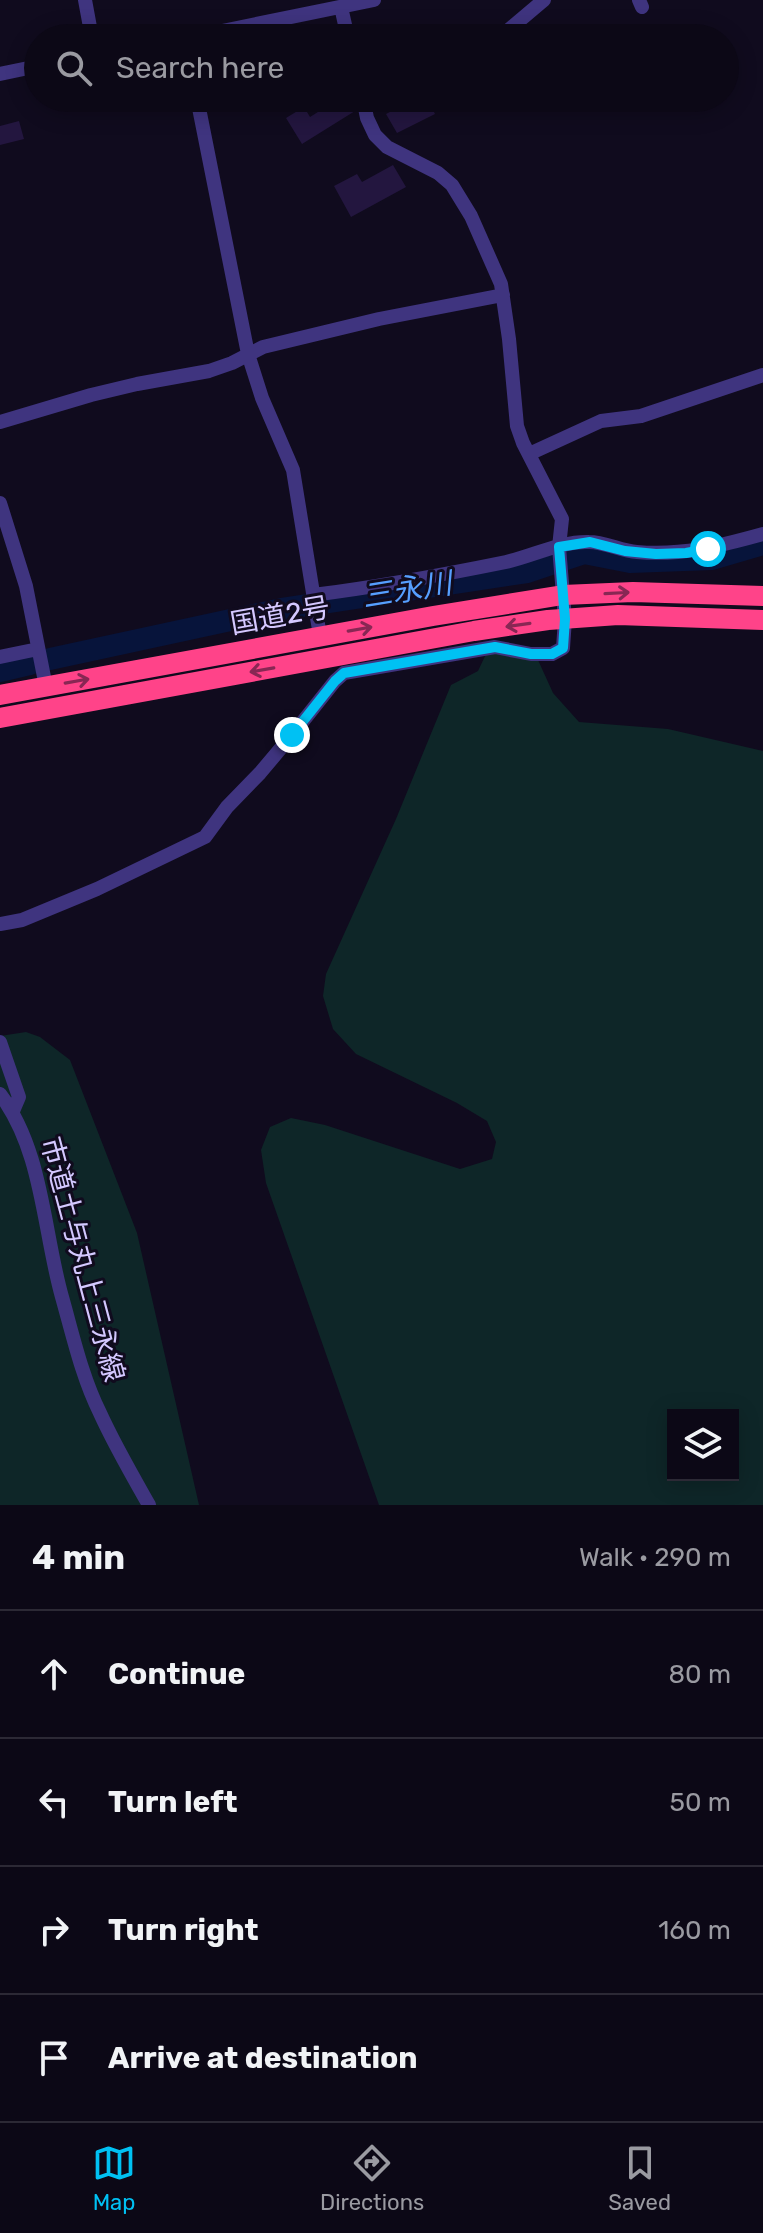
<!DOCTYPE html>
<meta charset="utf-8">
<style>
body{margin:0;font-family:Rubik,"Noto Sans JP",sans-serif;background:#1a1623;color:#f1f3f6}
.controls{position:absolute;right:24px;bottom:24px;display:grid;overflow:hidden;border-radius:0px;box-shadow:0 4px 20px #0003}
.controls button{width:72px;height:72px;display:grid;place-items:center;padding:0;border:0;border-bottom:2px solid #2c2935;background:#0c0816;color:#f1f3f6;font:40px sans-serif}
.stop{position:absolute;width:24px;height:24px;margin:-18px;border:6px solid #00c1f3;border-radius:50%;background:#fff}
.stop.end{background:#00c1f3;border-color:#fff;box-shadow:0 2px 8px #0008}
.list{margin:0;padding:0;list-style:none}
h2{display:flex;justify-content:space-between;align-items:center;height:104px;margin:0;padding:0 32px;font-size:34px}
h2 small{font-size:26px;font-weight:400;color:#9a9aa1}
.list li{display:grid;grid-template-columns:52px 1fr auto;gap:24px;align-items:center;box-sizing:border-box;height:128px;padding:0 32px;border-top:2px solid #2c2935}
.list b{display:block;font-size:30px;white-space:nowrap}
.list em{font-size:26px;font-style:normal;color:#9a9aa1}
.icon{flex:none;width:44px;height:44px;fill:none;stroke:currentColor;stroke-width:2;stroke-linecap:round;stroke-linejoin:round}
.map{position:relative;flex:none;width:763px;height:1505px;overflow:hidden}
.search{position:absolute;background:#0c0816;box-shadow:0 4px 20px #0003;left:24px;right:24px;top:24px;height:88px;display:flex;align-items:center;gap:20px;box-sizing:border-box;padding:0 28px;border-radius:44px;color:#9a9aa1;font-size:30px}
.sheet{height:616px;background:#0c0816}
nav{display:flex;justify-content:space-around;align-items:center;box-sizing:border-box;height:112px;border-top:2px solid #2c2935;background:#0c0816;font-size:22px;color:#9a9aa1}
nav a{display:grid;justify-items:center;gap:4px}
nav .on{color:#00c1f3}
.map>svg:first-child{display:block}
.green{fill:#0e2628;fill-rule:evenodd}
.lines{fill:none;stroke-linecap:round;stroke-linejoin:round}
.river{stroke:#07143b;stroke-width:22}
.building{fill:#23163f}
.minor{stroke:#3f347f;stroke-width:14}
.highway{stroke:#ff4389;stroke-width:20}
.oneway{stroke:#882754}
.route{stroke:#00c1f3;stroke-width:10}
.labels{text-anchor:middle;stroke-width:6;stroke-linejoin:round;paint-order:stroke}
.street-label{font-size:28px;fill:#d4c8ff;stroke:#100b1e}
.water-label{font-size:30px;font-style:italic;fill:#569fff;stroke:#100b1e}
</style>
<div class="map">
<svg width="763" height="1505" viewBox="0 0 763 1505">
<rect width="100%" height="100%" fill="#100b1e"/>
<path class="green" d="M487 652 538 660 553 693 579 722 668 729 763 751V1505H379L266 1183 261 1150 270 1127 291 1118 325 1125 460 1169 492 1159 496 1142 487 1121 457 1103 356 1054 333 1029 323 996 326 974 396 819 451 685 478 671ZM673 1415H733V1475H673Z
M26 1032 40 1037 70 1060 137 1233 199 1505H0V1036Z"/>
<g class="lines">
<path class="river" d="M50 659 282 609 527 572 584 553 630 562 712 559 763 544
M0 671 30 664"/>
</g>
<path class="building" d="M325 98H349L355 111 302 144 286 118 304 107 310 117 329 105Z
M417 98H427L435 114 397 133 386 114Z
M19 121 24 139 0 145V126Z
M393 165 406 187 351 217 334 186 357 174 362 182Z"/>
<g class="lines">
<path class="minor" d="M85 0 92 38
M639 0 642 7
M341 7 348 38
M188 38 374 0
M499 38 544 0
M0 74 38 66
M197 98 248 354 262 398 293 470 320 636
M0 422 91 395 137 384 209 371 232 363 263 347 379 319 503 295
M529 454 601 421 641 416 763 375
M0 503 26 586 46 687
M313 595C377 587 442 575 506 562 533 556 561 541 589 542 605 542 621 551 637 552 681 556 720 546 763 534
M0 657 38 649
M0 924 22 920 97 889 205 837 227 807 260 773 292 735 335 681 344 673 495 647 531 654H552L563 648 565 619 559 547 562 519 523 443 517 426 509 339 501 284 471 216 452 185 438 173 387 147 375 135 367 118 363 98
M0 1042 19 1097 13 1111
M0 1094C43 1151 43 1230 62 1297 73 1336 82 1377 100 1413 114 1444 132 1475 149 1505"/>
<path class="highway" d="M0 695 433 616 563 595 633 592 763 596
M0 718 474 631 548 620 618 615 763 620"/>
</g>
<defs><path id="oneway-shaft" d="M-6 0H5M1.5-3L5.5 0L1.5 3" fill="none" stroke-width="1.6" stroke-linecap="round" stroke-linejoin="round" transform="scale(2)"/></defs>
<g class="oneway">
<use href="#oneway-shaft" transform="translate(617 593) rotate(-3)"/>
<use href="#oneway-shaft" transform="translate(518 625) rotate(172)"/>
<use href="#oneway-shaft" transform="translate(360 629) rotate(-10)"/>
<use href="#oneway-shaft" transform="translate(262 670) rotate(170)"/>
<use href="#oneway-shaft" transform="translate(77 681) rotate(-10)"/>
</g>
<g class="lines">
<path class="route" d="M292 735 335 681 344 673 495 647 531 654H552L563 648 565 619 559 547 590 542 625 551 656 554 686 553 708 549"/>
</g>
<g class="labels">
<g class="street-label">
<text transform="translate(280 615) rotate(-10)" y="10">国道2号</text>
<text transform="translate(83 1259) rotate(75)" y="10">市道土与丸上三永線</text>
</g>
<g class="water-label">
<text transform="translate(407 590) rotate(-9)" y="10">三永川</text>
</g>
</g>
</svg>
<div class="controls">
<button><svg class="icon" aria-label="layers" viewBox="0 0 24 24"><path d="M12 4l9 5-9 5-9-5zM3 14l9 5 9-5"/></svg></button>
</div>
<div class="stop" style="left:708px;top:549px"></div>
<div class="stop end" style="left:292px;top:735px"></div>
<div class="search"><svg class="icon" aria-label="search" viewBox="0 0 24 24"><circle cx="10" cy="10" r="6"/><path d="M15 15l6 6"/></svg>Search here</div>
</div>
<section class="sheet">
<h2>4 min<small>Walk · 290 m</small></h2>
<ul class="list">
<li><svg class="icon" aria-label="ahead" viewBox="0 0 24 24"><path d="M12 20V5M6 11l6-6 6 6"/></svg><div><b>Continue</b></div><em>80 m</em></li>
<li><svg class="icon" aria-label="left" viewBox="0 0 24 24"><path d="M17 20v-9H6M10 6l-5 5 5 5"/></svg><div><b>Turn left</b></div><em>50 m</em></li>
<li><svg class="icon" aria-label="right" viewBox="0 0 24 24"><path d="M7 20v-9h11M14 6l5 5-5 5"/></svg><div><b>Turn right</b></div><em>160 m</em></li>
<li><svg class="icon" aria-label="arrive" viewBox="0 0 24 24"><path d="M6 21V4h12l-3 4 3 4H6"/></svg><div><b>Arrive at destination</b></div></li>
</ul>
</section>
<nav>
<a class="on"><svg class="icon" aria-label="map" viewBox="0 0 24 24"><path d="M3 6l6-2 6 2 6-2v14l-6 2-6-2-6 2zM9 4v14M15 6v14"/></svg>Map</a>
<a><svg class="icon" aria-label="directions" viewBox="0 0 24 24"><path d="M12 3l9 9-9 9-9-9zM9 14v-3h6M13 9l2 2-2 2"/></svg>Directions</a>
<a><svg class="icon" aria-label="saved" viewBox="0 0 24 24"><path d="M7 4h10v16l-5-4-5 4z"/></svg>Saved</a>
</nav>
